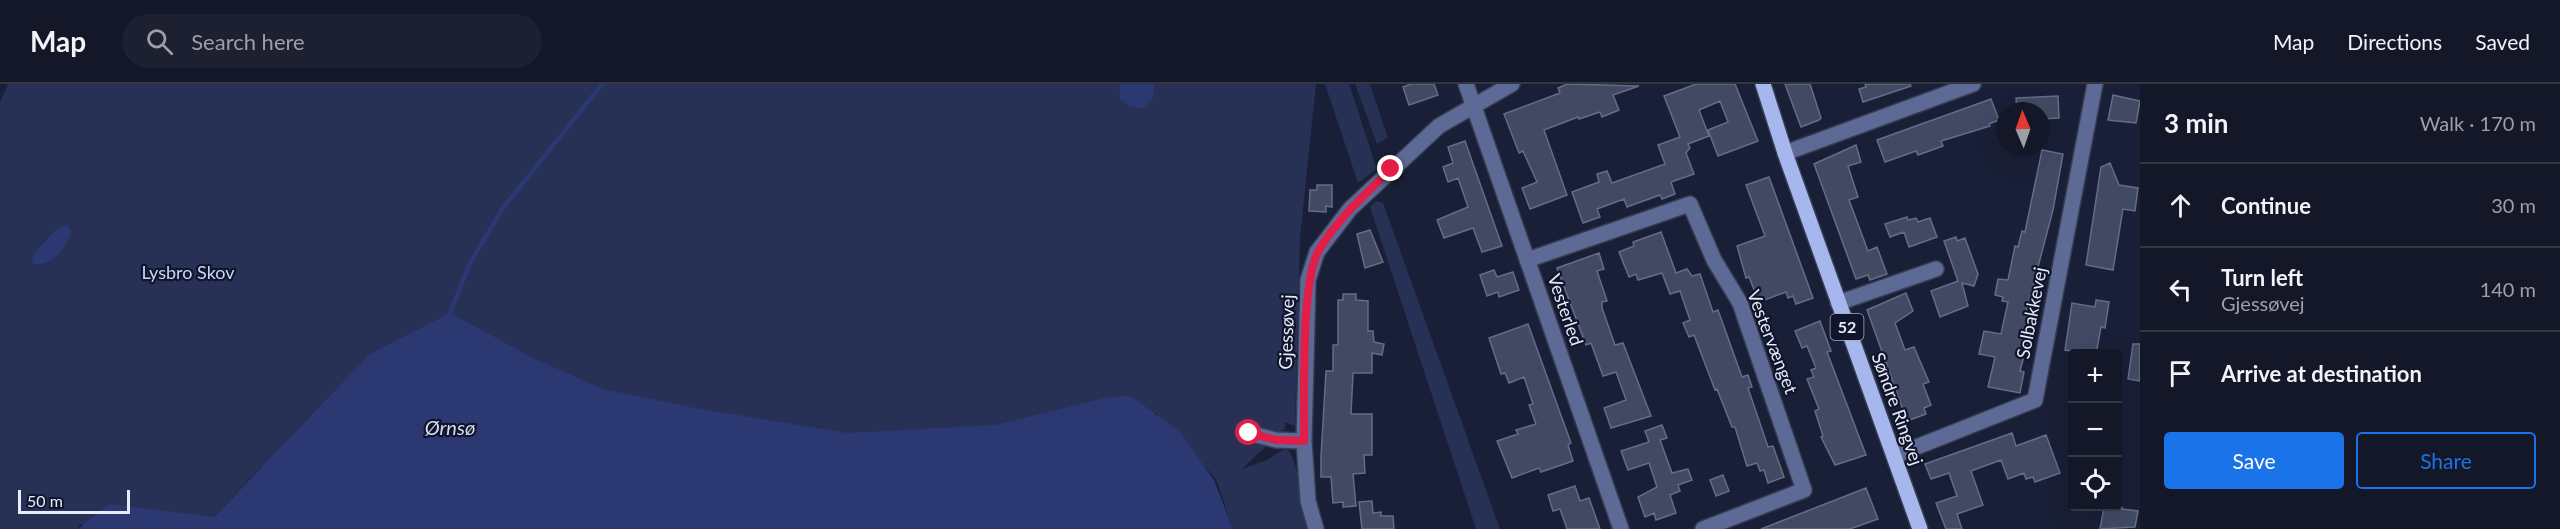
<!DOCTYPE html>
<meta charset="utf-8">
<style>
body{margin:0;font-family:Lato,sans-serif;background:#1c2030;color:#f1f3f6}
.controls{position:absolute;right:18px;bottom:18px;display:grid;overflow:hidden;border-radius:6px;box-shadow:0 6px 24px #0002}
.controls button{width:54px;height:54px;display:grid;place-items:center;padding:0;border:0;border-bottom:2px solid #323645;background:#131728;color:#f1f3f6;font:30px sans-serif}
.compass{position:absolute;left:1996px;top:18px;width:54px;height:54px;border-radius:50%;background:#131728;box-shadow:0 6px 24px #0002;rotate:358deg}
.scale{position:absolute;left:18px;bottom:15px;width:112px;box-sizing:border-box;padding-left:6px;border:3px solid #e7ecfc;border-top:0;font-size:16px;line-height:21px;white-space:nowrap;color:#e7ecfc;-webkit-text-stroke:4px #10152b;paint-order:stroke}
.stop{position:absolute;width:18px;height:18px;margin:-14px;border:4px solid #e11d48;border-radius:50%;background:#fff}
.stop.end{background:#e11d48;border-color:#fff;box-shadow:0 2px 6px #0008}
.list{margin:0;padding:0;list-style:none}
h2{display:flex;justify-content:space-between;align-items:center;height:78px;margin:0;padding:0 24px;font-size:26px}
h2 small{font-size:20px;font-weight:400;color:#9d9fa8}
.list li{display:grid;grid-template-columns:39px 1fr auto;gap:18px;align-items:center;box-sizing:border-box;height:84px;padding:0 24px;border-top:2px solid #323645}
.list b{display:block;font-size:22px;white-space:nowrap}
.list p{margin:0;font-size:20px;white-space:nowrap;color:#9d9fa8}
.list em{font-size:20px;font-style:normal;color:#9d9fa8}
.actions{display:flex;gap:12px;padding:18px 24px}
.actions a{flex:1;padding:14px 0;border:2px solid #1a73e8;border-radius:6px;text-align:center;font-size:21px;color:#1a73e8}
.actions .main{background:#1a73e8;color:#fff}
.icon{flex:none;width:33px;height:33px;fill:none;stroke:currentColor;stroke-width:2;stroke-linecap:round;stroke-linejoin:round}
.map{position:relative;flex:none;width:2140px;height:445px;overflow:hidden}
header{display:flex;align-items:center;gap:36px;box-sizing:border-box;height:84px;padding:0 30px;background:#131728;border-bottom:2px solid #323645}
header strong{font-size:28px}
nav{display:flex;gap:33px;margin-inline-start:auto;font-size:21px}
.search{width:420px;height:54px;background:#1c2030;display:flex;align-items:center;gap:15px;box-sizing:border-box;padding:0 21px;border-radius:33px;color:#9d9fa8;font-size:22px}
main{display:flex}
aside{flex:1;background:#131728}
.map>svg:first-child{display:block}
.green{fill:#273156}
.water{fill:#2c3872}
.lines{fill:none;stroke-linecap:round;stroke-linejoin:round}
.stream{stroke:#2c3872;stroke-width:4.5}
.building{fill:#424963;stroke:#646c88;stroke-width:1.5}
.minor-casing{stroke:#363c52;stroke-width:18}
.major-casing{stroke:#363c52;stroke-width:18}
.minor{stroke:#5d6a96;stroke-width:15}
.major{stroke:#a6b7ee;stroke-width:15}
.route{stroke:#e11d48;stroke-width:8}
.labels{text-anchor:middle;stroke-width:4.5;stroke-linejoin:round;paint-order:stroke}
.shield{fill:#10152b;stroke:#a6acbd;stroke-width:1.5}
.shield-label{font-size:16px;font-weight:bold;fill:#e7ecfc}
.park-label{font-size:18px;fill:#c9d5f9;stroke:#10152b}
.street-label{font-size:18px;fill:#e7ecfc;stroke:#10152b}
.water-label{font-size:20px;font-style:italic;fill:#d6dcef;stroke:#10152b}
</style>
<header>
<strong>Map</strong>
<div class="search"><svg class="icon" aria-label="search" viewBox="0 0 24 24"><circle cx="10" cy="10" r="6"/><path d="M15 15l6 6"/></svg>Search here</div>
<nav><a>Map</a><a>Directions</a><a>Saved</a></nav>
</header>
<main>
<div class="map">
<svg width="2140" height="445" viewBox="0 0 2140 445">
<rect width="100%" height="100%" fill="#191f36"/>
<path class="green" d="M8 0H1316L1300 154 1295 342 1285 338V344L1242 385 1267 376 1286 364C1301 378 1300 423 1308 445H1233L1216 395 1156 329 1121 336 261 383 213 434 80 441 78 445H0V18Z
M1325 0H1349L1377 85 1358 99Z
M1355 0H1370L1388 54 1377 60Z
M1376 117 1383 119 1500 445H1476L1370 123Z"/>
<path class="water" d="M1119 0H1154L1153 14 1143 24 1130 23 1120 15Z
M67 141 71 147C67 164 51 183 32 180L33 170 58 144Z
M450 229 531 273 603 305 695 324 847 349 996 341 1109 313 1131 312 1180 348 1214 396 1233 445H78L109 420 214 433 370 270Z"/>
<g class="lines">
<path class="stream" d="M450 229 470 179 503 124 602 0"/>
</g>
<path class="building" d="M1411 0H1434L1438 11 1409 21 1403 3Z
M1567 0 1639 2 1613 11 1619 26 1602 33 1600 28 1579 35 1578 33 1544 46 1567 111 1530 125 1522 104 1537 98 1523 67 1519 69 1504 30 1560 9 1558 4Z
M1696 0H1735L1758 57 1718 72 1708 46 1728 38 1720 17 1699 26 1709 52 1688 60 1690 64 1686 69 1694 90 1671 98 1675 110 1662 115 1660 111 1627 123 1624 115 1597 125 1600 133 1583 139 1572 108 1599 98 1597 90 1607 87 1612 99 1665 80 1658 61 1680 53 1664 12Z
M1785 0H1810L1821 34 1819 36 1801 43Z
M1865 0H1910L1911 2 1863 18 1859 5 1866 3Z
M2113 11 2140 17 2136 39 2108 36Z
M2058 12 2059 34 2041 35V27H2017L2016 14Z
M1991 15 1999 36 1989 40 1990 42 1941 57 1943 62 1918 71 1916 67 1885 78 1877 56Z
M1465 57 1502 162 1482 168 1473 144 1444 154 1437 136 1468 123 1458 94 1448 98 1443 83 1453 79 1448 63Z
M1856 61 1861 78 1848 82 1858 113 1849 116 1868 167 1877 163 1887 190 1870 196 1868 191 1856 195 1814 80Z
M2042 66 2063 70 2053 126 2025 232 2034 234 2020 287 2024 288 2020 309 1988 303 1995 273 1979 270 1984 247 2001 250 2008 218 2002 217 2003 213 1995 211 1998 195 2008 196 2015 162 2018 163 2022 147 2025 148Z
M2110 79 2119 101 2138 104 2135 127 2123 125 2113 186 2086 181 2101 83Z
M1769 93 1813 214 1796 220 1793 212 1788 214 1786 208 1759 218 1749 193 1746 194 1737 162 1765 152 1746 101Z
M1317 101H1332V123L1326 122V128L1309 127 1310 106H1317Z
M1907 133 1908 136 1916 134 1918 138 1930 134 1937 153 1909 163 1904 148 1890 153 1885 140Z
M1370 146 1383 178 1365 184 1357 150Z
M1661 148 1676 189 1687 185 1692 192 1700 190 1713 228 1718 226 1742 293 1748 291 1752 303 1748 304 1768 363 1773 362 1784 393 1768 399 1764 386 1760 387 1757 379 1747 382 1735 343H1732L1717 305 1715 306 1694 251 1689 253 1683 239 1690 236 1680 207 1670 210 1662 189 1638 196 1636 190 1629 193 1619 168 1634 162 1633 158Z
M1956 153 1957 157 1965 154 1978 190 1974 202 1962 199 1968 222 1940 233 1931 207 1958 197 1944 157Z
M1599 169 1604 185 1597 187 1607 217 1602 218V224L1615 261 1623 259 1651 332 1611 344 1604 324 1626 316 1616 288 1603 292 1591 259 1586 261 1557 184Z
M1494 186 1497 193 1513 188 1519 206 1499 213 1498 208 1487 212 1480 191Z
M1906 209 1913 227 1895 239 1905 266 1914 263 1929 298 1923 300 1931 321 1924 324 1926 330 1907 337 1867 226Z
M1343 210H1356V216L1368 217V247H1373L1374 258 1384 260 1382 271 1372 269V289H1353L1351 330H1372V371H1364L1365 389 1353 390 1356 422 1343 423V418L1333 419 1331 393H1321V373L1326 287H1333V261H1338V216H1343Z
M2096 216 2109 218 2105 244 2101 243 2096 270H2072V267L2065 266 2072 219 2095 223Z
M1820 237 1831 267 1827 268 1866 371 1835 381 1821 353 1823 352 1815 327 1819 325 1807 295 1814 293 1811 286 1816 284 1807 262 1802 264 1795 247Z
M1528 240 1571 359 1568 361 1573 377 1541 388 1539 384 1512 394 1497 357 1518 350 1516 346 1536 340 1529 321 1533 320 1524 293 1509 299 1505 289 1501 290 1489 254Z
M2133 260H2140V297L2128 295Z
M1662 341 1667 354 1660 356 1672 389 1688 385 1692 396 1678 401 1680 407 1670 411 1676 429 1656 436 1654 429 1645 433 1638 413 1657 403 1649 379 1628 386 1621 367 1649 358 1645 347Z
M2012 349 2016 362 2046 351 2060 389 2035 398 2033 393 2026 395 2024 389 2008 395 2001 376 1971 387 1983 421 1957 430 1962 445H1946L1936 419 1957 412 1949 389 1931 395 1925 380Z
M1723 391 1729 407 1716 412 1710 396Z
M1575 402 1580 417 1589 414 1600 445H1567L1560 425 1553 427 1548 411Z
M1866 404 1878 435 1850 445H1761Z
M1372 417 1373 429 1381 428V432H1393L1394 445H1362L1359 418Z
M2104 423H2122V425L2138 427 2135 443 2100 445Z"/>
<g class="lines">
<g class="minor-casing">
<path id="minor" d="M1466 0 1621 445
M1785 69 1973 0
M1527 176 1690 120 1714 176 1740 219 1804 406 1703 445
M1838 219 1936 185
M1249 349 1276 356 1304 357
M1894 372 2035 316 2095 0
M1316 445 1308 417 1304 357 1308 196 1317 168 1350 125 1439 42 1512 0"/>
</g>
<g class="major-casing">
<path id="major" d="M1763 0 1785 69 1920 445"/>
</g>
<use href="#minor" class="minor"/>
<use href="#major" class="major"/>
</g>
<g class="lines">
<path class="route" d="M1249 349 1276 356 1304 357C1305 314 1300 199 1319 166 1337 135 1366 110 1391 85"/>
</g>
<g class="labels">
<rect class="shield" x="1830.5" y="230" width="33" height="26" rx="4.5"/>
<g class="shield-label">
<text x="1847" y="249">52</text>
</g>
<g class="park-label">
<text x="188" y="195">Lysbro Skov</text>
</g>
<g class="street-label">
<text transform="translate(1565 226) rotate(71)" y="6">Vesterled</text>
<text transform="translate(2032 229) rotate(-79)" y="6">Solbakkevej</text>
<text transform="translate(1287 248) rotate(-88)" y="6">Gjessøvej</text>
<text transform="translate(1772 258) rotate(69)" y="6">Vestervænget</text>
<text transform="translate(1897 325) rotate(70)" y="6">Søndre Ringvej</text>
</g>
<g class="water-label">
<text x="450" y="351">Ørnsø</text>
</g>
</g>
</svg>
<div class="controls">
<button>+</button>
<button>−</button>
<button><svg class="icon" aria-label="locate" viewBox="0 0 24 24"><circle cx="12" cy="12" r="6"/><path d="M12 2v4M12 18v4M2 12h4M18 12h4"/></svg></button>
</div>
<svg class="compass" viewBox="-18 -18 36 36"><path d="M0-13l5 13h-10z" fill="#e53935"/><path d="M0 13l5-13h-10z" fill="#9d9fa8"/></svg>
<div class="scale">50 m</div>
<div class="stop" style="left:1249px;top:349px"></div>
<div class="stop end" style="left:1391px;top:85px"></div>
</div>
<aside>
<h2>3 min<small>Walk · 170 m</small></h2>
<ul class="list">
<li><svg class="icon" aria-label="ahead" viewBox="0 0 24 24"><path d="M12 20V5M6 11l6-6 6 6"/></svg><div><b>Continue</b></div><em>30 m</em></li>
<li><svg class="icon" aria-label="left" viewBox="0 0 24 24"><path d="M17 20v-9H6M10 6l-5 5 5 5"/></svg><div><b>Turn left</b><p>Gjessøvej</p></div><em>140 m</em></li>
<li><svg class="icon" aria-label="arrive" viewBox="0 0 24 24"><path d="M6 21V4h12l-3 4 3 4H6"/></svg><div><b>Arrive at destination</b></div></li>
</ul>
<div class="actions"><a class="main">Save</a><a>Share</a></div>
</aside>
</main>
